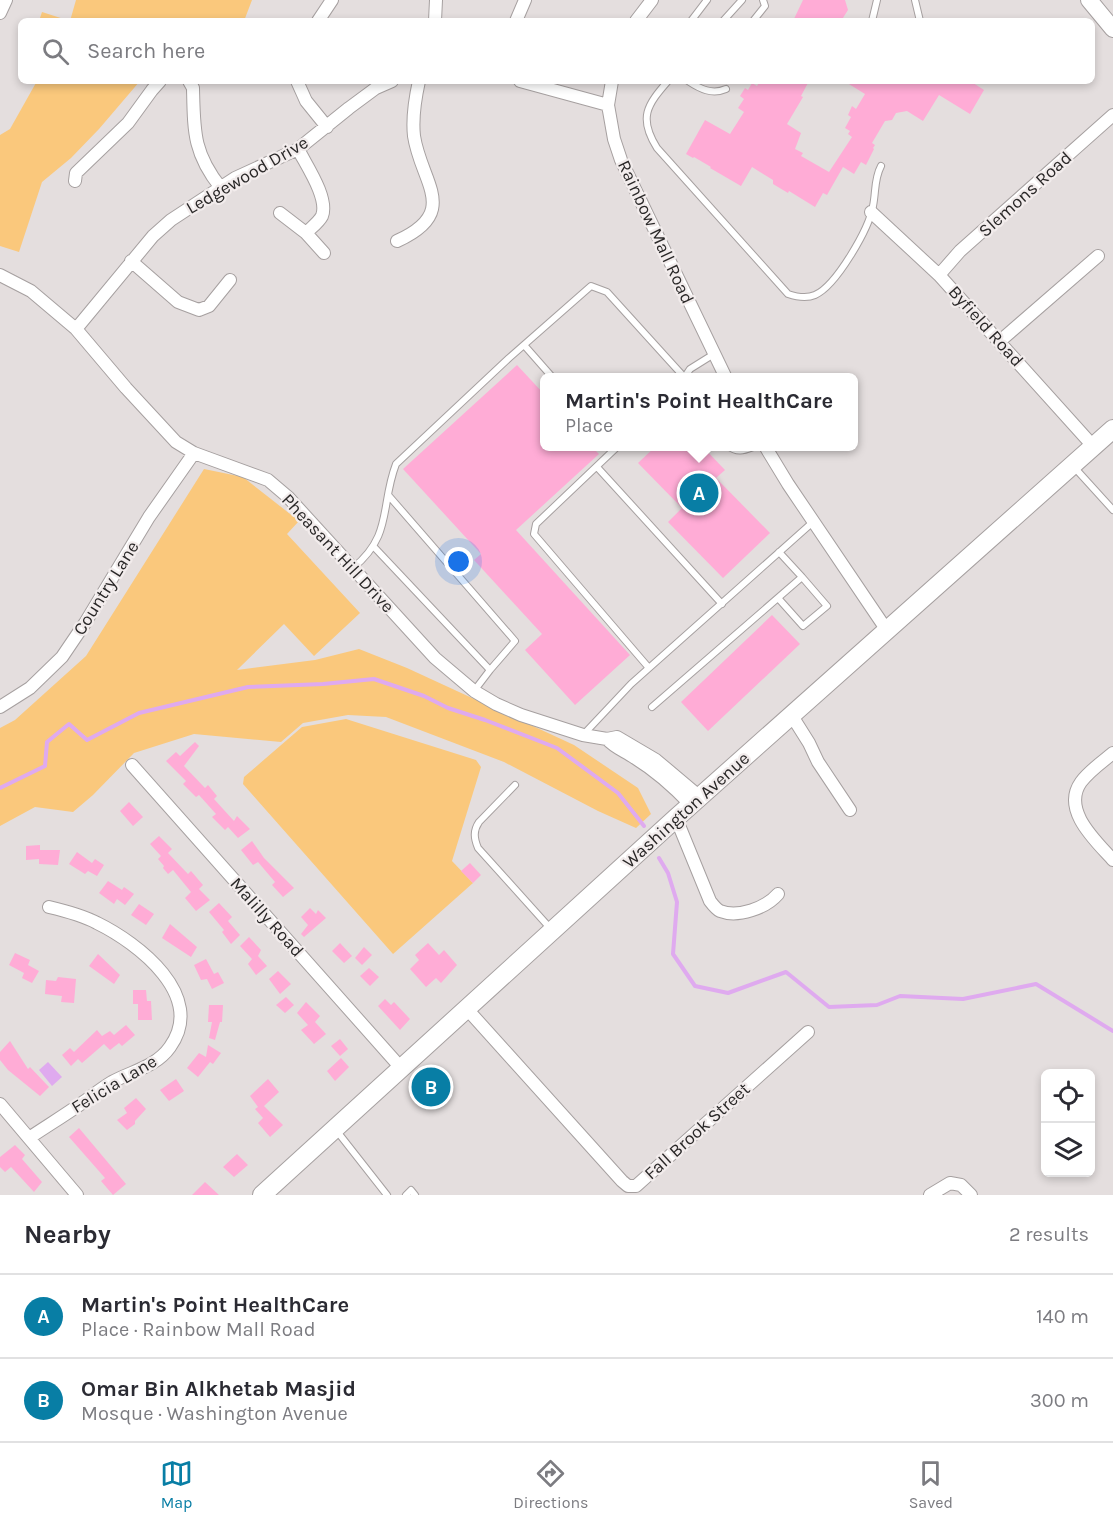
<!DOCTYPE html>
<meta charset="utf-8">
<style>
body{margin:0;font-family:Karla,sans-serif;background:#f2f2f3;color:#2b2b33}
.controls{position:absolute;right:18px;bottom:18px;display:grid;overflow:hidden;border-radius:9px;box-shadow:0 3px 9px #0003}
.controls button{width:54px;height:54px;display:grid;place-items:center;padding:0;border:0;border-bottom:2px solid #e1e1e2;background:#fff;color:#2b2b33;font:30px sans-serif}
.you{position:absolute;left:459px;top:562px;width:21px;height:21px;margin:-15px;border:4px solid #fff;border-radius:50%;background:#1a73e8;box-shadow:0 0 0 9px #1a73e833}
.badge{display:grid;place-items:center;width:39px;height:39px;border-radius:50%;background:#087ea5;color:#fff;font-size:20px;font-weight:700}
.pin{position:absolute;translate:-50% -50%;border:3px solid #fff;box-shadow:0 2px 6px #0006}
.popup{position:absolute;left:540px;top:373px;width:318px;height:78px;box-sizing:border-box;display:grid;place-content:center;border-radius:9px;background:#fff;filter:drop-shadow(0 2px 4px #0005);font-size:20px;white-space:nowrap;color:#7c7c81}
.popup b{font-size:22px;color:#2b2b33}
.popup::after{content:'';position:absolute;left:50%;top:100%;margin-left:-12px;border:12px solid transparent;border-top-color:#fff}
.list{margin:0;padding:0;list-style:none}
h2{display:flex;justify-content:space-between;align-items:center;height:78px;margin:0;padding:0 24px;font-size:26px}
h2 small{font-size:20px;font-weight:400;color:#7c7c81}
.list li{display:grid;grid-template-columns:39px 1fr auto;gap:18px;align-items:center;box-sizing:border-box;height:84px;padding:0 24px;border-top:2px solid #e1e1e2}
.list b{display:block;font-size:22px;white-space:nowrap}
.list p{margin:0;font-size:20px;white-space:nowrap;color:#7c7c81}
.list em{font-size:20px;font-style:normal;color:#7c7c81}
.icon{flex:none;width:33px;height:33px;fill:none;stroke:currentColor;stroke-width:2;stroke-linecap:round;stroke-linejoin:round}
.map{position:relative;flex:none;width:1113px;height:1195px;overflow:hidden}
.search{position:absolute;background:#fff;box-shadow:0 3px 9px #0003;left:18px;right:18px;top:18px;height:66px;display:flex;align-items:center;gap:15px;box-sizing:border-box;padding:0 21px;border-radius:9px;color:#7c7c81;font-size:22px}
.sheet{height:246px;background:#fff}
nav{display:flex;justify-content:space-around;align-items:center;box-sizing:border-box;height:84px;border-top:2px solid #e1e1e2;background:#fff;font-size:16px;color:#7c7c81}
nav a{display:grid;justify-items:center;gap:3px}
nav .on{color:#087ea5}
.map>svg:first-child{display:block}
.green{fill:#fac87c}
.water{fill:#dfaaef}
.lines{fill:none;stroke-linecap:round;stroke-linejoin:round}
.stream{stroke:#dfaaef;stroke-width:4}
.building{fill:#ffacd6}
.lane-casing{stroke:#a6a0a0;stroke-width:8}
.street-casing{stroke:#a6a0a0;stroke-width:14}
.secondary-casing{stroke:#a6a0a0;stroke-width:18}
.primary-casing{stroke:#a6a0a0;stroke-width:20}
.lane{stroke:#fff;stroke-width:6}
.street{stroke:#fff;stroke-width:12}
.secondary{stroke:#fff;stroke-width:16}
.primary{stroke:#fff;stroke-width:18}
.labels{text-anchor:middle;stroke-width:4.5;stroke-linejoin:round;paint-order:stroke}
.street-label{font-size:18px;fill:#2a2828;stroke:#f2ecec}
</style>
<div class="map">
<svg width="1113" height="1195" viewBox="0 0 1113 1195">
<rect width="100%" height="100%" fill="#e4dede"/>
<path class="green" d="M76 0H252L244 21H39L42 12 70 21Z
M37 81H140L99 129 71 158 42 182 19 252 0 246V135L10 129Z
M204 469 243 477 299 521 287 534 360 613 314 656 284 624 237 670 315 660 359 649 407 668 574 745 638 788 651 814 636 828 598 811 504 762 386 717 348 715 303 723 281 742 194 734 134 753 93 795 73 812 35 807 0 826V728L15 720 86 656Z
M346 719 476 760 481 767 452 861 473 883 393 954 243 784 244 777 302 727Z"/>
<path class="water" d="M48 1062 62 1077 52 1086 39 1070Z"/>
<g class="lines">
<path class="stream" d="M0 788 45 766 47 742 69 724 87 740 139 713 248 687 323 684 374 679 424 696 448 708 485 720 557 748 618 793 644 826
M659 858 668 873 677 902 673 954 695 986 728 993 786 972 829 1007 877 1005 900 996 963 999 1036 984 1113 1031"/>
</g>
<path class="building" d="M803 0H845L848 10 841 21H793Z
M760 81H809L801 96 803 97 787 124 801 133 795 149 803 153 801 156 829 172 852 137 848 134 850 131 845 128 851 117 848 115 852 106 856 109 865 94 844 81H970L984 90 970 114 939 95 923 121 907 111 896 113 892 120 885 121 872 143 875 145 873 148 874 149 866 165 861 162 854 174 843 167 827 195 823 193 815 207 789 191 788 193 773 184V180L752 167 741 186 710 168 711 167 694 157 693 158 686 154 705 120 730 134 744 112 738 108 744 99 740 96 745 88 748 90 752 83 757 86Z
M517 365 544 394V447H592L599 454 516 530 630 655 575 705 525 650 542 634 474 560 481 554 403 469Z
M655 447H703L725 470 716 478 770 533 723 578 668 522 682 508 638 463Z
M772 615 800 644 708 731 681 702Z
M195 742 199 746 184 766 205 788 208 785 217 796 214 799 234 821 237 816 250 829 238 838 228 827 225 830 212 817 216 814 199 795 196 797 183 784 186 781 166 761 176 752 180 756Z
M129 802 143 817 133 826 120 811Z
M159 836 172 849 168 853 188 874 191 871 203 885 199 889 210 900 196 911 185 898 191 892 173 870 168 874 163 868 164 866 158 859 161 856 150 844Z
M252 841 264 858 294 888 283 897 272 885 275 882 258 862 253 865 241 850Z
M40 845V850H60L58 865 39 864V859L26 860V846Z
M77 852 92 863 95 859 104 865 97 876 88 871 85 874 69 864Z
M470 863 481 875 473 883 461 871Z
M108 881 122 890 124 887 134 894 125 905 117 899 114 904 99 893Z
M219 903 232 917 228 921 240 935 231 944 222 932 224 930 209 912Z
M139 904 154 914 146 925 131 915Z
M310 908 316 914 318 910 326 918 304 937 301 934 308 925 301 917Z
M170 924 197 947 191 957 162 938Z
M249 937 261 950 258 956 267 966 256 975 248 964 252 959 240 946Z
M340 943 352 956 344 963 332 951Z
M428 943 439 955 444 950 457 965 441 983 436 978 426 987 410 969 419 960 415 955Z
M364 947 372 955 362 965 355 958Z
M15 953 30 960 28 965 39 971 32 983 22 978 24 973 9 965Z
M98 954 120 975 114 984 89 966Z
M206 959 214 974 218 972 224 983 212 989 207 979 201 980 194 965Z
M369 968 379 977 370 986 360 976Z
M278 971 291 984 280 994 269 979Z
M58 977 76 979 74 1003 61 1002 62 996 45 994 46 980 56 981Z
M133 990H146L147 1001H151L152 1020H138V1004H133Z
M286 997 294 1005 285 1013 276 1005Z
M385 999 391 1005 394 1002 410 1019 400 1030 378 1006Z
M306 1002 320 1016 315 1022 326 1034 314 1044 301 1030 308 1025 297 1013Z
M209 1005H223L222 1022H220L215 1040 209 1038 212 1022H208Z
M126 1025 135 1035 122 1046 119 1043 110 1050 104 1044 82 1063 78 1059 71 1066 62 1055 70 1048 74 1052 97 1030 102 1036 110 1031 114 1035Z
M340 1039 348 1049 340 1056 331 1046Z
M10 1041 28 1069 30 1067 49 1087 40 1096 8 1070 0 1060V1052Z
M208 1045 221 1053 213 1064 210 1062 198 1077 187 1068 199 1053 206 1057Z
M341 1058 349 1067 335 1081 327 1071Z
M425 1072 445 1093 436 1102 416 1080Z
M176 1079 184 1091 169 1101 160 1090Z
M268 1079 279 1092 264 1106 283 1125 270 1137 258 1123 263 1118 255 1109 258 1107 250 1096Z
M136 1098 146 1109 135 1121V1124L127 1130 117 1120 127 1113 124 1108Z
M79 1128 126 1184 113 1195 101 1181 105 1178 69 1137Z
M15 1145 25 1155 22 1159 42 1182 34 1192 11 1167 5 1172 0 1167V1157Z
M237 1154 248 1165 234 1177 223 1167Z
M205 1182 219 1195H192Z"/>
<g class="lines">
<g class="lane-casing">
<path id="lane" d="M915 0 920 21
M691 21 707 0
M723 21 742 0
M753 21 765 6 763 0
M872 21 877 0
M668 81C647 105 638 118 657 148L788 294C797 297 806 299 815 295 836 286 869 229 873 206 876 192 874 179 881 166
M688 81C700 89 712 95 726 89
M524 345 553 378
M684 378 690 369 714 354
M618 446 536 524 534 534 649 668
M728 446C738 454 745 450 756 446
M597 467 722 604
M1074 467 1113 510
M389 496 515 641 490 670
M374 547 490 670 474 691
M353 568C393 535 380 506 396 464L509 358 591 286 607 292 685 378
M778 598 803 626 827 606 802 577
M652 707 802 577 779 552
M583 735 631 684 813 522
M515 785 479 822C473 831 474 838 478 848L550 928
M336 1130 387 1195
M406 1195 411 1190 415 1195"/>
</g>
<g class="street-casing">
<path id="street" d="M0 13 6 0
M318 21 332 0
M435 21 436 0
M516 21 525 0
M636 21 652 0
M189 81 193 88C194 131 193 153 221 188
M297 81 306 101 327 127
M520 81 608 105
M612 81 608 105 614 139 621 160 726 378
M298 149C306 165 329 198 322 216 319 222 311 228 306 233
M75 181 76 173 128 123 152 90 160 81
M871 212 939 275 1093 446
M280 213 306 233 324 253
M397 241C461 212 421 183 414 136 412 118 415 99 419 81
M131 261 178 302 199 310 209 306 230 280
M0 275 31 291 76 329 126 388 176 442 194 453 268 480 288 497 435 658 474 691 496 704 521 715 583 735 607 739 617 737 656 760 700 797
M939 275 960 251 1113 115
M76 329 153 236 171 220 235 178 298 149 349 108 376 88 392 81
M1000 341 1098 256
M765 446 788 484 886 629
M0 707 30 688 62 657 85 623 149 517 194 453
M792 716 809 743 818 762 850 810
M607 739C615 748 625 751 635 758 656 771 674 787 691 805
M1113 753C1102 762 1089 771 1081 782 1061 810 1096 841 1113 860
M132 765 402 1069
M676 818 710 901C713 905 716 909 720 911 738 918 766 908 778 894
M467 1009 622 1181 628 1186H636L808 1032
M0 1104 77 1195
M29 1138C47 1126 65 1115 82 1103 92 1096 102 1088 112 1082 132 1071 156 1067 170 1047 207 996 138 943 97 923 82 915 66 911 49 907
M930 1195 950 1183 961 1185 971 1195"/>
</g>
<g class="secondary-casing">
<path id="secondary" d="M1089 0 1113 29"/>
</g>
<g class="primary-casing">
<path id="primary" d="M262 1195 676 818 1113 429"/>
</g>
<use href="#lane" class="lane"/>
<use href="#street" class="street"/>
<use href="#secondary" class="secondary"/>
<use href="#primary" class="primary"/>
</g>
<g class="labels">
<g class="street-label">
<text transform="translate(247 175) rotate(-30)" y="6">Ledgewood Drive</text>
<text transform="translate(1025 194) rotate(-42)" y="6">Slemons Road</text>
<text transform="translate(656 232) rotate(65)" y="6">Rainbow Mall Road</text>
<text transform="translate(986 326) rotate(48)" y="6">Byfield Road</text>
<text transform="translate(338 553) rotate(47)" y="6">Pheasant Hill Drive</text>
<text transform="translate(106 588) rotate(-58)" y="6">Country Lane</text>
<text transform="translate(686 810) rotate(-42)" y="6">Washington Avenue</text>
<text transform="translate(267 917) rotate(48)" y="6">Malilly Road</text>
<text transform="translate(114 1084) rotate(-31)" y="6">Felicia Lane</text>
<text transform="translate(697 1131) rotate(-42)" y="6">Fall Brook Street</text>
</g>
</g>
</svg>
<div class="controls">
<button><svg class="icon" aria-label="locate" viewBox="0 0 24 24"><circle cx="12" cy="12" r="6"/><path d="M12 2v4M12 18v4M2 12h4M18 12h4"/></svg></button>
<button><svg class="icon" aria-label="layers" viewBox="0 0 24 24"><path d="M12 4l9 5-9 5-9-5zM3 14l9 5 9-5"/></svg></button>
</div>
<div class="you"></div>
<div class="pin badge" style="left:699px;top:493px">A</div>
<div class="popup"><b>Martin's Point HealthCare</b>Place</div>
<div class="pin badge" style="left:431px;top:1087px">B</div>
<div class="search"><svg class="icon" aria-label="search" viewBox="0 0 24 24"><circle cx="10" cy="10" r="6"/><path d="M15 15l6 6"/></svg>Search here</div>
</div>
<section class="sheet">
<h2>Nearby<small>2 results</small></h2>
<ul class="list">
<li><span class="badge">A</span><div><b>Martin's Point HealthCare</b><p>Place · Rainbow Mall Road</p></div><em>140 m</em></li>
<li><span class="badge">B</span><div><b>Omar Bin Alkhetab Masjid</b><p>Mosque · Washington Avenue</p></div><em>300 m</em></li>
</ul>
</section>
<nav>
<a class="on"><svg class="icon" aria-label="map" viewBox="0 0 24 24"><path d="M3 6l6-2 6 2 6-2v14l-6 2-6-2-6 2zM9 4v14M15 6v14"/></svg>Map</a>
<a><svg class="icon" aria-label="directions" viewBox="0 0 24 24"><path d="M12 3l9 9-9 9-9-9zM9 14v-3h6M13 9l2 2-2 2"/></svg>Directions</a>
<a><svg class="icon" aria-label="saved" viewBox="0 0 24 24"><path d="M7 4h10v16l-5-4-5 4z"/></svg>Saved</a>
</nav>
